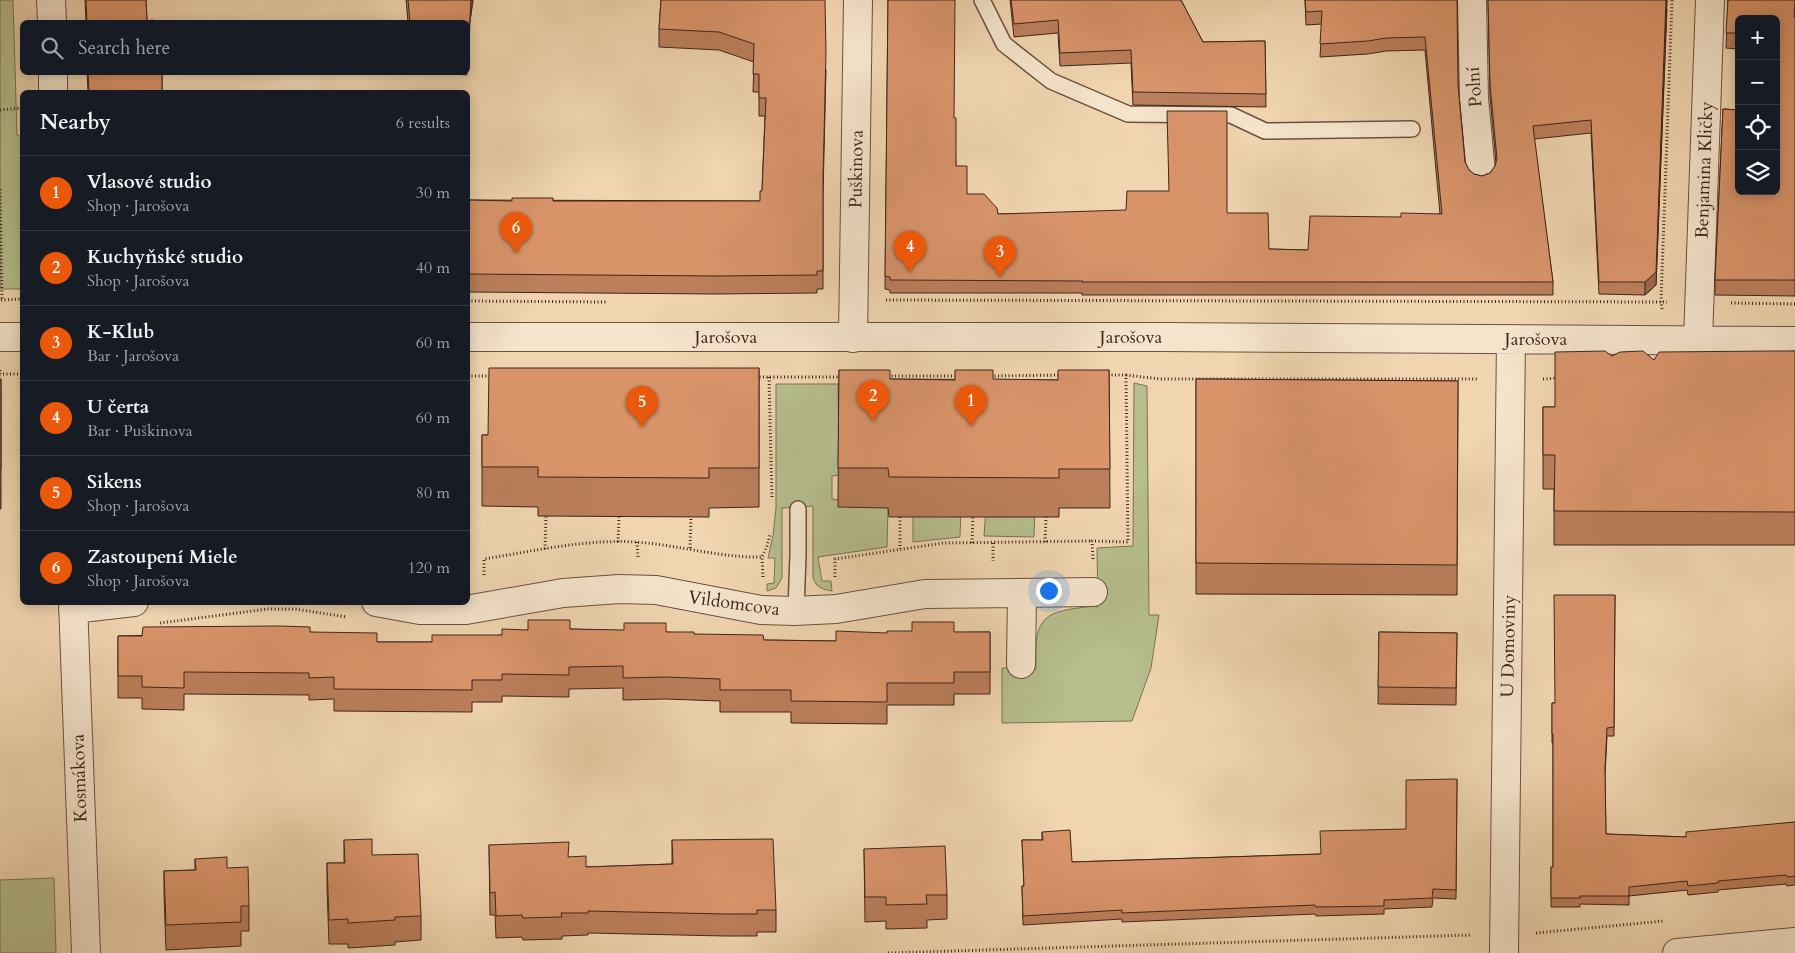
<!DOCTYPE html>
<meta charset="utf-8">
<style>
body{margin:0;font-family:Cardo,serif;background:#20242c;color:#f1f3f6}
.controls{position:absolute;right:15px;top:15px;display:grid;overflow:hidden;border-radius:8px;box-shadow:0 2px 12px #0003}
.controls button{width:45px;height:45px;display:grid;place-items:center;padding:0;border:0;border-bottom:1px solid #363941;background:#171b24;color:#f1f3f6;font:25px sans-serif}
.you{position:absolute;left:1048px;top:590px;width:18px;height:18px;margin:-12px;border:4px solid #fff;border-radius:50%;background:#1a73e8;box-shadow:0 0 0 8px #1a73e833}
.badge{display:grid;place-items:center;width:32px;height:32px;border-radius:50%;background:#ea580c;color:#fff;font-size:16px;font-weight:700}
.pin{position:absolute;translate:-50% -41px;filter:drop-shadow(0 1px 2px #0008)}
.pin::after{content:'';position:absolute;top:26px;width:18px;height:15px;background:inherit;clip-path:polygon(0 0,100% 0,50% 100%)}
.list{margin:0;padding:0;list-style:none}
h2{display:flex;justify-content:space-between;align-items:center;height:65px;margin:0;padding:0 20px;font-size:21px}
h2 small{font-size:16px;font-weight:400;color:#9ea1a6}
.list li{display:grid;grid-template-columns:32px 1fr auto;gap:15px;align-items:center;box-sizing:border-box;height:75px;padding:0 20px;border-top:1px solid #363941}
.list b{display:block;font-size:19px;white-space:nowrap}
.list p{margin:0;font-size:16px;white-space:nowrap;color:#9ea1a6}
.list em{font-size:16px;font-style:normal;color:#9ea1a6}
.icon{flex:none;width:28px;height:28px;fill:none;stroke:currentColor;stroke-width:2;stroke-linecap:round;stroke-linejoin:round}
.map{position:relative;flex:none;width:1795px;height:953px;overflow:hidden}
.search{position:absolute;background:#171b24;box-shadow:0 2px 12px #0003;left:20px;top:20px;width:450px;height:55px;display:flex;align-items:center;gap:12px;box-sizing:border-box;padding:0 18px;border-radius:8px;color:#9ea1a6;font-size:19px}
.panel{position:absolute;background:#171b24;box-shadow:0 2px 12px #0003;left:20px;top:90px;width:450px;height:515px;border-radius:8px}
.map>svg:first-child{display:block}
.green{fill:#b6be8e;stroke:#7a7255}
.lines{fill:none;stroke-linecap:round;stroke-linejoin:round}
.lane-casing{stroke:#6b5141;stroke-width:18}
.street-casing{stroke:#6b5141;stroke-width:30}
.path{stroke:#3f251c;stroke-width:3;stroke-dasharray:1 2.5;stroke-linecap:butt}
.lane{stroke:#f5e4cc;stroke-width:15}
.street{stroke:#f5e4cc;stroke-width:28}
.wall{fill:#bb7f5b;stroke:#3f251c}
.shaded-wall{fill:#98684a;stroke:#3f251c}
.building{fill:#d9946a;stroke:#3f251c}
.labels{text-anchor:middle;stroke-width:4;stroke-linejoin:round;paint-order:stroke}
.street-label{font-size:18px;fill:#3f251c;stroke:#f5e4cc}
</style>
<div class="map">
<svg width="1795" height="953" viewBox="0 0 1795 953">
<rect width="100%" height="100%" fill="#f0d5b0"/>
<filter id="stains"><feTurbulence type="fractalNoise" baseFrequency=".004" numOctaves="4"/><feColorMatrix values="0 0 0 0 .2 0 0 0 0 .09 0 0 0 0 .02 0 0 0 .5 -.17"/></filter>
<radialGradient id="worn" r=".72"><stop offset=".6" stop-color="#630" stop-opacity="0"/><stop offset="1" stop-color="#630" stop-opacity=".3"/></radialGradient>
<path class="green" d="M0 0H13L17 135 22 137V289H0Z
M1134 383 1147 386 1149 615H1159L1151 668 1132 721 1002 723V668L1036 669C1036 645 1032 617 1062 611 1072 608 1082 608 1093 606L1098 607 1097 548 1133 546Z
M776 384H838L839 475 832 476V499L888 508 887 547 818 557 822 581H831L832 591C822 589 817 588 813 578V506L782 508V578L776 588 767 591V584L774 583 775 558H768L773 536 776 508Z
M913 508H961L960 537 913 542Z
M986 508H1035L1034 537 984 536Z
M54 878 56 953H0V880Z"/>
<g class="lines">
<g class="lane-casing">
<path id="lane" d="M982 0 1004 44 1051 81 1128 114 1231 115 1265 131 1412 129
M796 610 798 555V509"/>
</g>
<g class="street-casing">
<path id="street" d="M51 0 52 22
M1472 0 1474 98 1481 173
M53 72V92
M0 337H22
M468 337H1161L1795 341
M853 338 858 0
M1698 340 1710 0
M73 602 86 953
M376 602 420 610H466L563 593 619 589 656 590 761 610 794 611 836 609 925 594 1093 592
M73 609 134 602
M1021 664 1022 594
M1504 953 1511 339
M1677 953 1795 942"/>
</g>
<path class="path" d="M0 110 22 108
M0 189 2 299
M1 300 22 299
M886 300 1667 302
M468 301 607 302
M1731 303 1795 304
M1662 309 1661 301 1672 0
M0 370V374H22
M1126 375 1160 379H1479
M468 376H492
M888 376H959
M991 376 1062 375
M756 377H842
M769 377 772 499
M1543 379 1557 378
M900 517V549
M618 542 619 517
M637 542 638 557
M1045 542 1046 517
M972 543 973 517
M993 543V561
M690 548 691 517
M545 549 546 516
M1093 559 1092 541 1128 542 1126 375H1106
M484 575V559C534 551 585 539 636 542 678 545 721 558 762 557
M763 577 762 557 767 546 770 535
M835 577V559L944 543 1092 541
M160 623 268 609H295L347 617
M1536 933 1664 921
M888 953 1471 935"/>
<use href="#lane" class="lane"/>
<use href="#street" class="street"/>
</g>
<path class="wall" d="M85 0H146L147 21 154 22H86Z
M406 0H473L470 21 468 22H408Z
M661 0 826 70 823 195V289H817V293L716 294 468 292V200L760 201 762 191 765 116H759V92H753L754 62 719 50 659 47V29Z
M888 0 954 118 956 166 967 194 998 214 1227 213 1269 249 1308 250 1401 217 1440 214 1425 50 1386 51 1368 54 1320 57 1322 24 1306 25 1305 0H1457L1458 85 1465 162 1469 170 1474 174 1482 176 1490 173 1495 166 1496 163 1490 97 1488 0 1667 9 1656 285 1645 295 1599 294 1591 133 1534 139 1553 282V295H1082V293H890V290L885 289Z
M1010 0H1181L1203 42 1265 41 1266 107 1133 105 1131 63 1060 66 1058 33 1014 37Z
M1728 0H1795V296L1715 295V280L1723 109 1739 110V191H1776V19H1739V49L1726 48Z
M87 72H162V92H88Z
M417 72H467V75Z
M1795 351V545H1554V489H1543V407H1555L1612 356 1654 360Z
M759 368V507L709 508V517L538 516V507L482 506V435H488Z
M839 370 890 379 1058 380 1109 370 1110 508H1059V517H889L888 508 838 507Z
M0 379H1V509H0Z
M1196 379 1458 381 1457 595 1196 594Z
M1615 595 1614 736H1607L1605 776 1606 834 1686 837 1795 822V885L1787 886 1786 884 1718 890V892L1688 895 1687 890 1629 896V905L1580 904V907H1551V867H1553V743H1552V703H1555Z
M570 629 666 632 764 640 836 641 887 633 990 632V694H954V705H887V724L791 723V712H720V701L665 699 623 700V688L569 689V697L502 696V702H472V712L334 711V699L309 700V695L184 694V710L142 709V698H118V636L310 632 377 642H432L502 635 528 630Z
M1379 632 1457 633 1456 705 1378 704Z
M1457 779 1456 899 1433 898 1432 907 1384 909V914L1316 916 1315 914 1122 922V919L1023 925 1022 886H1024L1022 840H1042V832L1072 862 1321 854 1406 829Z
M344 840 372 855 421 916V940L395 942V945L348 948V944H329L327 888V863H344Z
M672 840 776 910V932H757V936H725L588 933V935L562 936V939L523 940 522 937 496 938 495 915H490L489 845 569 857 586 867 672 864Z
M864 849 947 895V919L927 920V928L886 929V921L865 922Z
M195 859 227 868 249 906V931H241V946L166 950 164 895V871L195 870Z"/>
<path class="shaded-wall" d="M471 0H473L470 21 468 67V50Z
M1667 0 1656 285 1645 295V282Z"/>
<path class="building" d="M86 0H146L147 21 153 20 154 22H87Z
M408 0H471L468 50V22H410Z
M661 0H825L826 52 823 178V271H817V275L716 276 468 274V200L512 201V198H553V201H760V191H762L766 98H759V74H753L754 44 719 32 659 29Z
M888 0H955L954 118H956V166H967V194H984L997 208 998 214 1126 210 1127 191H1169L1167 111H1227V213H1268L1269 249 1308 250 1310 216 1401 217V213L1442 214 1425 37 1386 38 1368 41 1320 44 1322 11 1306 12 1305 0H1457L1458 85 1465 162 1469 170 1474 174 1482 176 1490 173 1495 166 1497 159 1490 84 1488 0H1666L1656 272 1645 282H1599L1591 120 1533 126 1553 282H1082L1083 281 890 280V277L885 276Z
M1011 0H1181L1203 42 1265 41 1266 94 1133 92 1131 50 1060 53 1058 20 1014 24Z
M1728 0H1795L1794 17H1795V280H1715L1723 109 1739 110V191H1776V19H1739V33H1726Z
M88 72H162V92H89Z
M1605 351 1612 356 1620 352 1643 351 1654 360 1659 352 1771 351H1795V512L1554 511 1555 455H1543V407H1555V352Z
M489 368H759V468H709V478L538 477V467H482V435H488Z
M839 370H890V379L955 380V370H993V379L1058 380V370H1109L1110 469H1059V478L889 477 888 468H838Z
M0 379H1V469H0Z
M1196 379 1458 381 1457 565 1196 563Z
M1554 595H1615L1614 727 1607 728 1605 769 1606 834 1686 837V832L1795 822V876L1787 877 1786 875 1718 881V883L1688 886 1687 881 1629 887V896H1580V898H1551V867H1553V734H1552V703H1555Z
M528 620H570V629L624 630V623H666V632H694V634L763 635 764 640 836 641V631L887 633V631H912V622H954V632H990V672H954V683H887V702L791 701V690H720V679L665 677 623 678V666L569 667V675L502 674V680H472V690L334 689V677L309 678V673L184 672V688L142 687V676H118V636H142L143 627 280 626 310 627V632L377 633V642H432V635H502V629L528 630Z
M1379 632 1457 633 1456 688 1378 687Z
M1457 779 1456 890 1433 889 1432 898 1384 900V906L1316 907 1315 905 1122 913V910L1023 916 1022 886H1024L1022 840H1043L1042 832 1070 830 1072 862 1321 854 1320 831 1406 829V780Z
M372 839V855L418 854 421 916 395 917V920L348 923V919L329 920 327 863H345L344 840Z
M773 839 776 910H757V914H725L588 911V913H561L562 917 523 918 522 915 496 916 495 892 490 893 489 845 569 842 568 857 586 856V867L673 864 672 840Z
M945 846 947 895H926L927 904 886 905V897H865L864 849Z
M227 857V868L248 867 249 906H241V922L166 925 164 871 196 870 195 859Z"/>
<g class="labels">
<g class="street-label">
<text transform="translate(1474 87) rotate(-94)" y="6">Polní</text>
<text transform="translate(856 169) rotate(-89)" y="6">Puškinova</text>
<text transform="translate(1704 170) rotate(-88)" y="6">Benjamina Kličky</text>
<text x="726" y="343">Jarošova</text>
<text x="1131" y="343">Jarošova</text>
<text x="1536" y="345">Jarošova</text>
<text transform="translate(734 603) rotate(8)" y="6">Vildomcova</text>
<text transform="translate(1508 646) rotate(-89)" y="6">U Domoviny</text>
<text transform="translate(79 778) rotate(-92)" y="6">Kosmákova</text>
</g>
</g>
<rect width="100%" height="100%" filter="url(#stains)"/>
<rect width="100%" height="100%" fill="url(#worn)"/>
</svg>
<div class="controls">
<button>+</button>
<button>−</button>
<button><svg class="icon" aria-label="locate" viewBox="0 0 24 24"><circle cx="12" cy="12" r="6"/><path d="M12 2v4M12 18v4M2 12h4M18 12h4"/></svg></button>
<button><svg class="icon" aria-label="layers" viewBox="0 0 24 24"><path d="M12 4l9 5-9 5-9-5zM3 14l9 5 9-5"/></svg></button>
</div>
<div class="you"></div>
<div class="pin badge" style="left:971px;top:426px">1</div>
<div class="pin badge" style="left:873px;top:421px">2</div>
<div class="pin badge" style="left:1000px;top:277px">3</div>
<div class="pin badge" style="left:910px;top:272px">4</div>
<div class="pin badge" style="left:642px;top:427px">5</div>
<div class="pin badge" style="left:516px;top:253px">6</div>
<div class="search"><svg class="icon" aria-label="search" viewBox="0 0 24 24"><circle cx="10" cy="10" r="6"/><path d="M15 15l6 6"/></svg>Search here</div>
<section class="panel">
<h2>Nearby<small>6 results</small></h2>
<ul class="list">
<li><span class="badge">1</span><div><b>Vlasové studio</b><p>Shop · Jarošova</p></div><em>30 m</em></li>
<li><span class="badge">2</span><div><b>Kuchyňské studio</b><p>Shop · Jarošova</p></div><em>40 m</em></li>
<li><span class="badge">3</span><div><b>K-Klub</b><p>Bar · Jarošova</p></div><em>60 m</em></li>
<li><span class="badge">4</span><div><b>U čerta</b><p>Bar · Puškinova</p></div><em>60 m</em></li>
<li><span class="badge">5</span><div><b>Sikens</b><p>Shop · Jarošova</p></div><em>80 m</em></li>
<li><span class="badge">6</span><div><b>Zastoupení Miele</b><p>Shop · Jarošova</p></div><em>120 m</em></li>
</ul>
</section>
</div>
